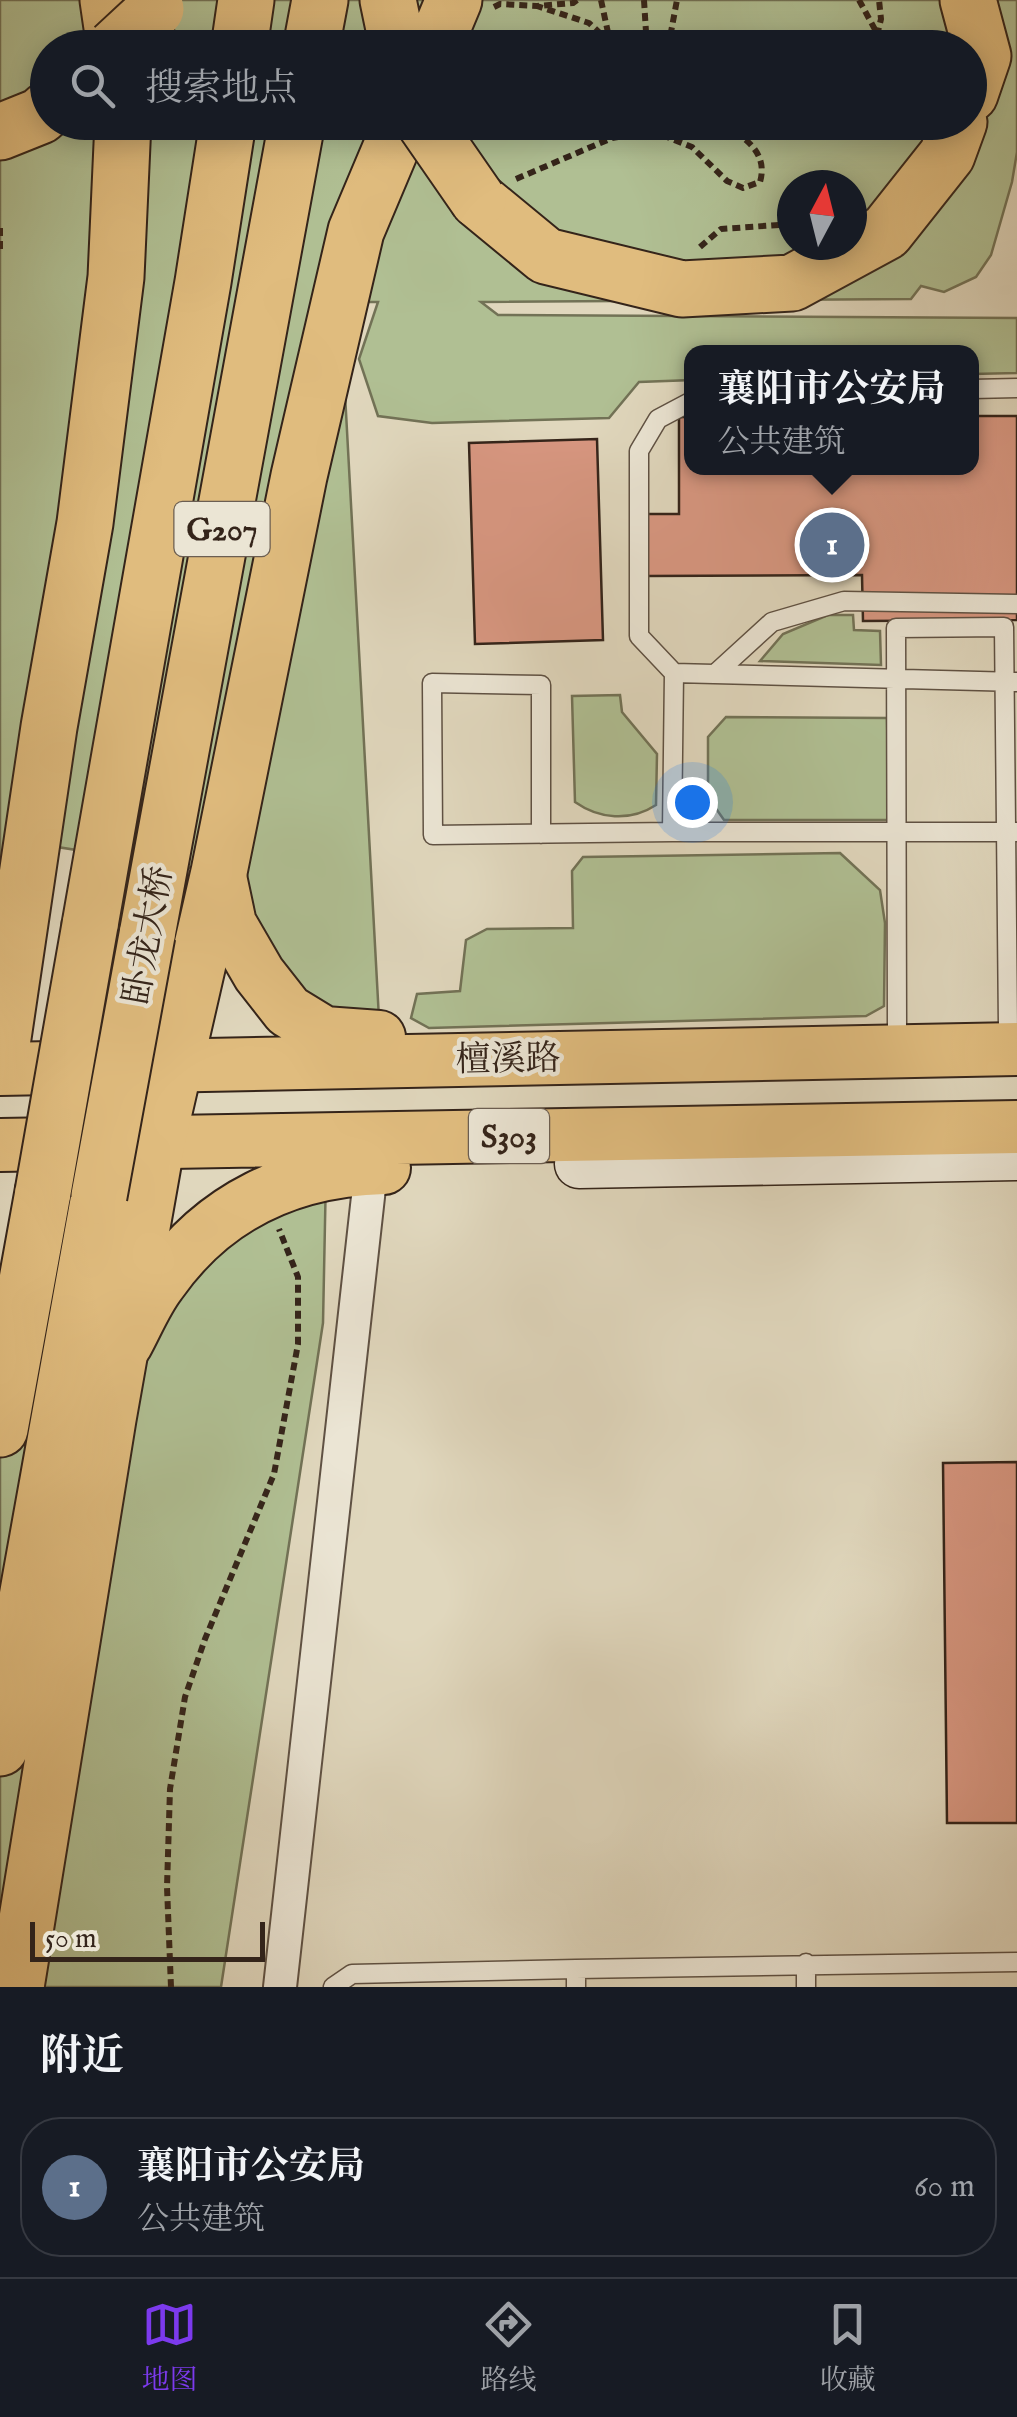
<!DOCTYPE html>
<html lang="zh">
<meta charset="utf-8">
<style>
body{margin:0;font-family:"IM FELL English","Noto Serif SC",serif;background:#20242c;color:#f1f3f6}
.compass{position:absolute;left:777px;top:170px;width:90px;height:90px;border-radius:50%;background:#171b24;box-shadow:0 5px 25px #0003;rotate:7deg}
.scale{position:absolute;left:30px;bottom:25px;width:235px;box-sizing:border-box;padding-left:10px;border:5px solid #34241a;border-top:0;font-size:28px;line-height:35px;white-space:nowrap;color:#34241a;-webkit-text-stroke:8px #ebe5d4;paint-order:stroke}
.you{position:absolute;left:692px;top:802px;width:35px;height:35px;margin:-25px;border:8px solid #fff;border-radius:50%;background:#1a73e8;box-shadow:0 0 0 15px #1a73e833}
.badge{display:grid;place-items:center;width:65px;height:65px;border-radius:50%;background:#7c3aed;color:#fff;font-size:32px;font-weight:700}
.pin{position:absolute;translate:-50% -50%;border:5px solid #fff;box-shadow:0 2px 10px #0006}
.popup{position:absolute;left:684px;top:345px;width:295px;height:130px;box-sizing:border-box;display:grid;place-content:center;border-radius:20px;background:#171b24;filter:drop-shadow(0 2px 8px #0005);font-size:32px;white-space:nowrap;color:#9ea1a6}
.popup b{font-size:38px;color:#f1f3f6}
.popup::after{content:'';position:absolute;left:50%;top:100%;margin-left:-20px;border:20px solid transparent;border-top-color:#171b24}
.list{margin:0;padding:0;list-style:none}
h2{display:flex;justify-content:space-between;align-items:center;height:130px;margin:0;padding:0 40px;font-size:42px}
h2 small{font-size:32px;font-weight:400;color:#9ea1a6}
.list li{display:grid;grid-template-columns:65px 1fr auto;gap:30px;align-items:center;box-sizing:border-box;height:140px;margin:0 20px 20px;padding:0 20px;border:2px solid #363941;border-radius:40px}
.list b{display:block;font-size:38px;white-space:nowrap}
.list p{margin:0;font-size:32px;white-space:nowrap;color:#9ea1a6}
.list em{font-size:32px;font-style:normal;color:#9ea1a6}
.icon{flex:none;width:55px;height:55px;fill:none;stroke:currentColor;stroke-width:2;stroke-linecap:round;stroke-linejoin:round}
.map{position:relative;flex:none;width:1017px;height:1987px;overflow:hidden}
.search{position:absolute;background:#171b24;box-shadow:0 5px 25px #0003;left:30px;right:30px;top:30px;height:110px;display:flex;align-items:center;gap:25px;box-sizing:border-box;padding:0 35px;border-radius:55px;color:#9ea1a6;font-size:38px}
.sheet{height:290px;background:#171b24}
nav{display:flex;justify-content:space-around;align-items:center;box-sizing:border-box;height:140px;border-top:2px solid #363941;background:#171b24;font-size:28px;color:#9ea1a6}
nav a{display:grid;justify-items:center;gap:5px}
nav .on{color:#7c3aed}
.map>svg:first-child{display:block}
.green{fill:#b0bf93;stroke:#727256;stroke-width:2.5;fill-rule:evenodd}
.building{fill:#d89781;stroke:#34241a;stroke-width:2.5}
.lines{fill:none;stroke-linecap:round;stroke-linejoin:round}
.lane-casing{stroke:#5f5143;stroke-width:21}
.street-casing{stroke:#5f5143;stroke-width:36}
.secondary-casing{stroke:#34241a;stroke-width:51}
.primary-casing{stroke:#34241a;stroke-width:56}
.highway-casing{stroke:#34241a;stroke-width:59}
.path{stroke:#34241a;stroke-width:6;stroke-dasharray:8 5;stroke-linecap:butt}
.lane{stroke:#ebe5d4;stroke-width:18}
.street{stroke:#ebe5d4;stroke-width:32}
.secondary{stroke:#ebe5d4;stroke-width:48}
.primary{stroke:#e0bc7e;stroke-width:52}
.highway{stroke:#e0bc7e;stroke-width:55}
.highway-bridge-casing{stroke:#34241a;stroke-width:59;stroke-linecap:butt}
.highway-bridge{stroke:#e0bc7e;stroke-width:55}
.labels{text-anchor:middle;stroke-width:9;stroke-linejoin:round;paint-order:stroke}
.shield{fill:#ebe5d4;stroke:#6b5e52;stroke-width:2.5}
.shield-label{font-size:32px;font-weight:bold;fill:#34241a}
.street-label{font-size:35px;fill:#34241a;stroke:#ebe5d4}
</style>
<div class="map">
<svg width="1017" height="1987" viewBox="0 0 1017 1987">
<rect width="100%" height="100%" fill="#e0d7bd"/>
<filter id="stains"><feTurbulence type="fractalNoise" baseFrequency=".002" numOctaves="4"/><feColorMatrix values="0 0 0 0 .2 0 0 0 0 .09 0 0 0 0 .02 0 0 0 .5 -.17"/></filter>
<radialGradient id="worn" r=".72"><stop offset=".6" stop-color="#630" stop-opacity="0"/><stop offset="1" stop-color="#630" stop-opacity=".3"/></radialGradient>
<path class="green" d="M0 0H1017V152L1012 182 991 255 976 277 944 292 921 286 911 299 481 302 498 315 1017 318V373L972 374V352H692V380L639 382 609 418 432 423 378 416 359 359 378 302H340L380 1037 324 1033 218 872 31 843 0 913ZM48 48H970V122H48ZM792 185H852V245H792Z
M828 615H853L854 630 880 631 881 665 760 661 783 634Z
M620 695 622 712 657 754 656 805C630 822 599 819 575 802L572 696Z
M726 717 887 718 889 820H724L708 797V737Z
M840 853 880 890 885 923 884 1006 866 1016 429 1028 411 1018 417 994 460 991 466 940 487 929 573 928 572 871 583 857Z
M326 1173 323 1323 221 1987H0V1348L119 1356 160 1282Z"/>
<path class="building" d="M972 416H1017V620L863 621 862 575 647 576V514H679V417H692V468H972Z
M597 439 603 640 475 644 469 443Z
M1017 1462V1823H947L943 1463Z"/>
<g class="lines">
<g class="lane-casing">
<path id="lane" d="M972 389 1017 388
M674 673 639 636V451L658 419 692 401
M715 674 772 622 844 601 1017 604
M1017 682 674 673 672 832H1017
M541 834V685L432 683 433 835 672 832
M897 1028 896 628 1004 627 1008 1027
M333 1987 352 1974 576 1969
M576 1987V1969L1017 1962
M806 1987V1963"/>
</g>
<g class="street-casing">
<path id="street" d="M280 1987 373 1152"/>
</g>
<g class="secondary-casing">
<path id="secondary" d="M579 1164 1017 1156"/>
</g>
<g class="primary-casing">
<path id="primary" d="M219 872 230 924 259 974 288 1011 324 1033 379 1037
M0 1069 1017 1049
M0 1145 1017 1127
M126 1344C137 1324 146 1301 160 1283 214 1206 291 1170 384 1168"/>
</g>
<g class="highway-casing">
<path id="highway" d="M108 0 115 48
M388 0 398 48
M968 0 983 56 970 94
M239 48 246 0
M311 48 320 0
M434 48 454 0
M0 132 40 116 48 109
M478 200 546 256 682 289 792 283 886 232 947 155 959 122
M90 925 203 282 228 122
M147 935 297 122
M0 1058 49 727 85 523 116 277 123 122
M0 1429 43 1192
M0 1748 99 1196
M16 1987 108 1419 157 1142 219 872 299 476 356 231 402 122"/>
</g>
<path class="path" d="M577 0 573 3 537 6 589 23 616 48
M601 0 610 42
M644 0 647 48
M859 0 885 48
M494 7 500 4 537 6
M831 36 838 48
M668 48 677 0
M874 48 881 19 879 0
M516 179 612 138 652 131 692 147 727 181 743 188 760 182C769 151 742 135 718 122
M0 228V251
M700 247 721 229 792 224
M171 1987 167 1887 170 1789 185 1697 205 1639 274 1474 298 1344V1277L279 1229"/>
<use href="#lane" class="lane"/>
<use href="#street" class="street"/>
<use href="#secondary" class="secondary"/>
<use href="#primary" class="primary"/>
<use href="#highway" class="highway"/>
<g class="highway-bridge-casing">
<path id="highway-bridge" d="M114 48 156 9
M424 122 478 200
M43 1192 90 925
M99 1196 147 935"/>
</g>
<use href="#highway-bridge" class="highway-bridge"/>
</g>
<g class="labels">
<g class="shield">
<rect x="174.5" y="502" width="95" height="54" rx="8"/>
<rect x="469" y="1109" width="80" height="54" rx="8"/>
</g>
<g class="shield-label">
<text x="222" y="540">G207</text>
<text x="509" y="1147">S303</text>
</g>
<g class="street-label">
<text transform="translate(147 935) rotate(-80)" y="12">卧龙大桥</text>
<text transform="translate(508 1058) rotate(-1)" y="12">檀溪路</text>
</g>
</g>
<rect width="100%" height="100%" filter="url(#stains)"/>
<rect width="100%" height="100%" fill="url(#worn)"/>
</svg>
<svg class="compass" viewBox="-18 -18 36 36"><path d="M0-13l5 13h-10z" fill="#e53935"/><path d="M0 13l5-13h-10z" fill="#9ea1a6"/></svg>
<div class="scale">50 m</div>
<div class="you"></div>
<div class="pin badge" style="left:832px;top:545px;background:#5c6f8a">1</div>
<div class="popup"><b>襄阳市公安局</b>公共建筑</div>
<div class="search"><svg class="icon" aria-label="search" viewBox="0 0 24 24"><circle cx="10" cy="10" r="6"/><path d="M15 15l6 6"/></svg>搜索地点</div>
</div>
<section class="sheet">
<h2>附近<small></small></h2>
<ul class="list">
<li><span class="badge" style="background:#5c6f8a">1</span><div><b>襄阳市公安局</b><p>公共建筑</p></div><em>60 m</em></li>
</ul>
</section>
<nav>
<a class="on"><svg class="icon" aria-label="map" viewBox="0 0 24 24"><path d="M3 6l6-2 6 2 6-2v14l-6 2-6-2-6 2zM9 4v14M15 6v14"/></svg>地图</a>
<a><svg class="icon" aria-label="directions" viewBox="0 0 24 24"><path d="M12 3l9 9-9 9-9-9zM9 14v-3h6M13 9l2 2-2 2"/></svg>路线</a>
<a><svg class="icon" aria-label="saved" viewBox="0 0 24 24"><path d="M7 4h10v16l-5-4-5 4z"/></svg>收藏</a>
</nav>
